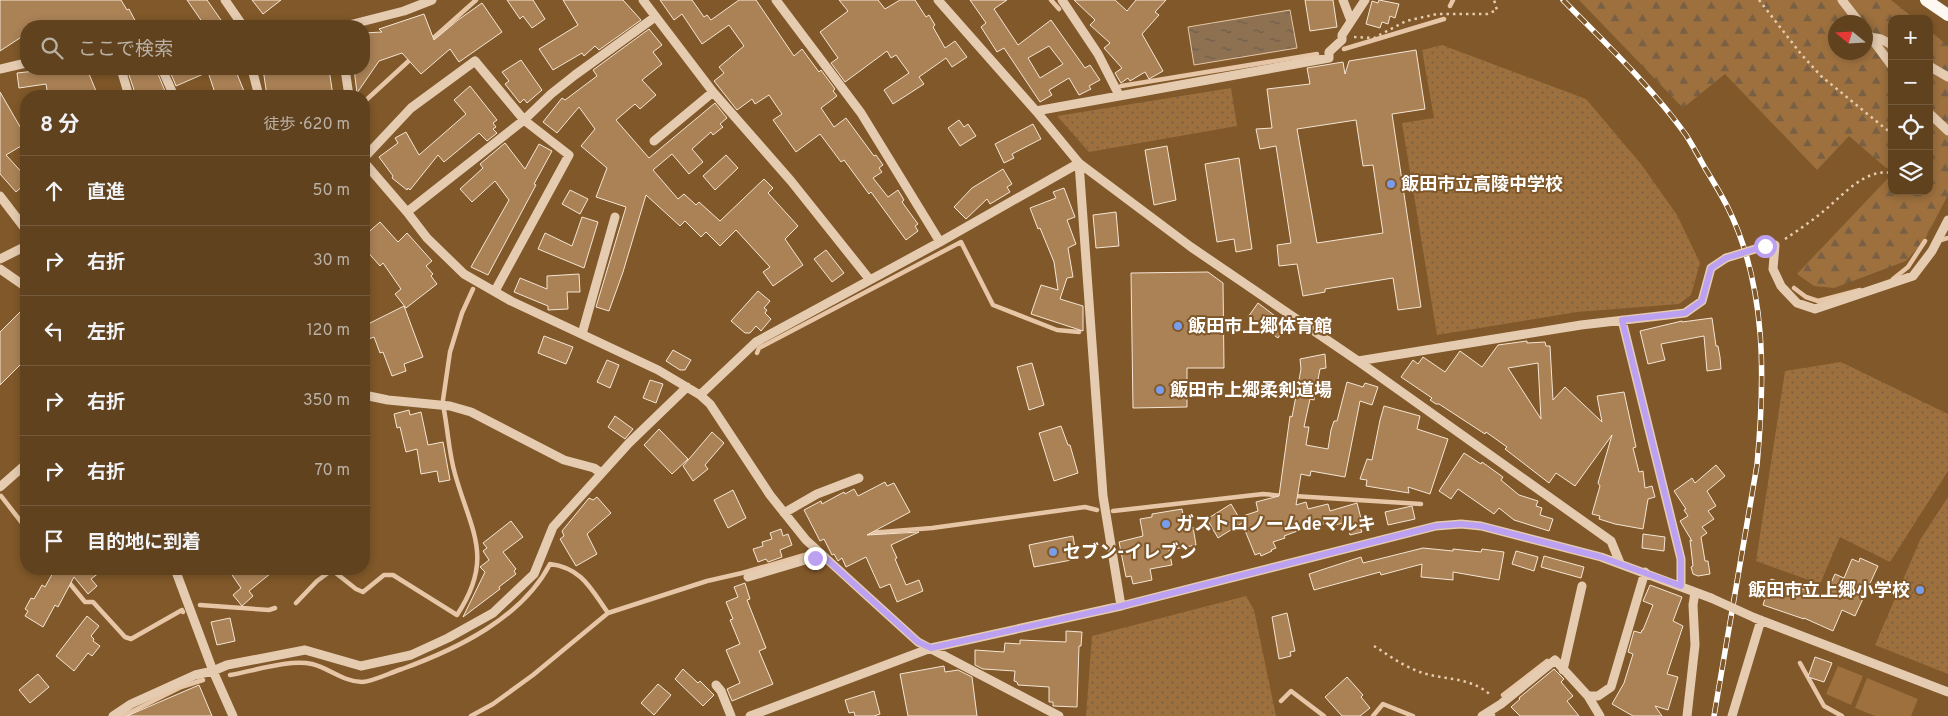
<!DOCTYPE html>
<html lang="ja">
<meta charset="utf-8">
<style>
body{margin:0;font-family:Overpass,"Noto Sans JP",sans-serif;background:#664928;color:#f1f3f6}
.controls{position:absolute;right:15px;top:15px;display:grid;overflow:hidden;border-radius:10px;box-shadow:0 2px 8px #0003}
.controls button{width:45px;height:45px;display:grid;place-items:center;padding:0;border:0;border-bottom:1px solid #745b3d;background:#60421f;color:#f1f3f6;font:25px sans-serif}
.compass{position:absolute;left:1828px;top:15px;width:45px;height:45px;border-radius:50%;background:#60421f;box-shadow:0 2px 8px #0003;rotate:288deg}
.stop{position:absolute;width:15px;height:15px;margin:-11px;border:4px solid #bca0f2;border-radius:50%;background:#fff}
.stop.end{background:#bca0f2;border-color:#fff;box-shadow:0 1px 5px #0008}
.list{margin:0;padding:0;list-style:none}
h2{display:flex;justify-content:space-between;align-items:center;height:65px;margin:0;padding:0 20px;font-size:21px}
h2 small{font-size:16px;font-weight:400;color:#bab0a4}
.list li{display:grid;grid-template-columns:32px 1fr auto;gap:15px;align-items:center;box-sizing:border-box;height:70px;padding:0 20px;border-top:1px solid #745b3d}
.list b{display:block;font-size:19px;white-space:nowrap}
.list em{font-size:16px;font-style:normal;color:#bab0a4}
.icon{flex:none;width:28px;height:28px;fill:none;stroke:currentColor;stroke-width:2;stroke-linecap:round;stroke-linejoin:round}
.map{position:relative;flex:none;width:1948px;height:716px;overflow:hidden}
.search{position:absolute;background:#60421f;box-shadow:0 2px 8px #0003;left:20px;top:20px;width:350px;height:55px;display:flex;align-items:center;gap:12px;box-sizing:border-box;padding:0 18px;border-radius:20px;color:#bab0a4;font-size:19px}
.panel{position:absolute;background:#60421f;box-shadow:0 2px 8px #0003;left:20px;top:90px;width:350px;height:485px;border-radius:20px}
.map>svg:first-child{display:block}
.forest{fill:url(#forest-firs);fill-rule:evenodd}
.park{fill:url(#park-dots)}
.pitch{fill:#9d703e}
.water{fill:url(#water-ripples);stroke:#e6c6a6}
.lines{fill:none;stroke-linecap:round;stroke-linejoin:round}
.stream{stroke:#e6c6a6;stroke-width:4.5}
.building{fill:#ab8256;stroke:#f5e5d4;fill-rule:evenodd}
.path{stroke:#e5ccb1;stroke-width:2.5;stroke-dasharray:2.5 4;stroke-linecap:butt}
.minor{stroke:#e5ccb1;stroke-width:9}
.major{stroke:#fdf8f1;stroke-width:12}
.rail-casing{stroke:#fff;stroke-width:5.5}
.rail{stroke:#805829;stroke-width:4;stroke-dasharray:11;stroke-linecap:butt}
.minor-bridge{stroke:#e5ccb1;stroke-width:9}
.route{stroke:#bca0f2;stroke-width:6}
.poi-dot{fill:#789dec;stroke:#805829;stroke-width:2}
.labels{text-anchor:middle;stroke-width:4;stroke-linejoin:round;paint-order:stroke}
.poi-label{font-size:18px;font-weight:bold;fill:#fff;stroke:#805829;text-anchor:start}
</style>
<div class="map">
<svg width="1948" height="716" viewBox="0 0 1948 716">
<defs>
<pattern id="forest-firs" width="22" height="20" patternUnits="userSpaceOnUse" patternTransform="scale(1.25)"><rect width="22" height="20" fill="#9d703e"/><path d="M5 1l3.5 6h-7zM16 11l3.5 6h-7z" fill="#796044"/></pattern>
<pattern id="park-dots" width="8" height="8" patternUnits="userSpaceOnUse" patternTransform="scale(1.25)"><rect width="8" height="8" fill="#9d703e"/><path d="M2 2h.1M6 6h.1" fill="none" stroke="#796044" stroke-width="1.8" stroke-linecap="round"/></pattern>
<pattern id="water-ripples" width="26" height="14" patternUnits="userSpaceOnUse" patternTransform="scale(1.25)"><rect width="26" height="14" fill="#8e7150"/><path d="M2 4q2-2 4 0t4 0M15 11q2-2 4 0t4 0" fill="none" stroke="#6d5e4e"/></pattern>
</defs>
<rect width="100%" height="100%" fill="#805829"/>
<path class="forest" d="M1579 0H1891L1915 19H1892V173L1849 136 1817 170 1725 74 1683 108ZM1836 22H1866V52H1836Z
M1929 30 1948 46V195L1924 241 1906 261 1834 288 1814 286 1797 274 1892 174V191H1929Z"/>
<path class="park" d="M1442 45 1586 99 1641 164 1677 215 1700 263 1691 295 1679 304 1577 312 1437 335 1402 123 1434 118 1422 50Z
M1231 88 1237 126 1089 152 1057 116Z
M1841 362 1948 414V471L1890 562 1840 537 1820 584 1756 561 1785 371Z
M1948 497V674L1875 645 1920 540Z
M1246 596 1254 610 1276 716H1086L1092 636Z"/>
<path class="pitch" d="M1838 666 1863 676 1851 705 1826 694Z
M1867 678 1918 699 1911 716H1875L1855 708Z"/>
<path class="water" d="M1290 10 1297 48 1194 65 1188 27Z"/>
<g class="lines">
<path class="stream" d="M1051 0 1059 9
M1450 6 1453 0
M429 42 476 0
M1344 49 1444 19
M1121 86 1317 54
M364 102 413 57
M1941 240 1948 238
M1893 279 1908 267 1925 241
M1794 288 1806 297 1818 301 1860 290
M757 353 759 348 961 242 993 305 1057 330 1079 332
M443 400 450 352 462 313 473 289
M1 496 26 528
M1294 496 1421 504
M1113 511 1263 494 1284 496
M869 533 932 528 1085 507 1097 510
M67 580 85 602H93L125 637 131 639 182 610 183 612
M296 603 317 581 332 570 356 589 363 592 384 575H393L457 615C495 558 471 531 455 474 449 454 448 431 444 410
M200 605 269 610 275 608
M1800 663 1824 706 1842 716
M230 675C254 671 289 659 312 664 329 668 344 682 362 682 375 681 389 673 402 669 457 649 522 618 550 564 582 568 591 589 608 613
M1503 695 1547 661
M1281 701 1291 691 1324 716
M123 716 181 687 203 680
M471 716 493 704 533 675 608 613 707 581 742 573 808 554
M1373 716 1383 704 1413 716
M1492 716 1493 715"/>
</g>
<path class="building" d="M0 0H121L127 10 129 9 138 26H26V34L0 51Z
M187 0H207L221 20 212 26H205Z
M252 0H281L263 14Z
M507 0H533L545 19 532 28 523 16 520 19Z
M563 0H623L641 20 599 50 595 46 584 56 582 53 553 70 539 49 578 25Z
M660 0H692L704 17 707 15 711 20 739 0H756L794 56 802 49 819 72 821 70 835 89 833 91 837 96 821 108 834 127 846 118 874 156 876 155 883 165 879 168 882 172 873 178 888 197 898 190 904 200 902 202 918 224 915 226 918 231 906 240 871 192 869 194 844 160 841 162 820 134 796 152 773 120 782 114 769 95 755 104 752 99 737 110 714 81 724 73 719 67 744 46 729 25 702 44 682 14 674 20Z
M839 0H878L885 9 900 0H915L926 17 929 15 935 25 933 27 945 48 955 41 967 57 952 67 946 58 919 77 924 84 893 104 884 90 909 73 896 55 891 58 887 51 845 82 831 63 838 58 820 32 848 11Z
M970 0H1007L994 9 1018 45 1051 20 1085 68 1090 65 1100 80 1089 86 1091 89 1079 95 1069 78 1049 90 1052 95 1040 102 1004 48 997 52 981 27 986 23ZM1049 46 1063 64 1040 78 1028 58Z
M1074 0H1115L1127 11 1136 0H1166L1155 12 1159 15 1142 34 1163 71 1149 79 1145 72 1130 81 1128 78 1121 83 1115 73 1122 68 1104 48 1110 43 1090 25 1095 20Z
M1305 0H1333L1337 27 1310 31Z
M1379 0 1399 4 1395 18 1390 16 1388 24 1382 22 1380 28 1366 24 1372 1 1378 3Z
M482 3 502 32 459 62 450 49 421 74 402 53 379 61 357 93 354 69H364V33L382 32 379 29 424 14 434 40 458 20Z
M649 29 662 45 653 52 662 64 642 80 656 95 640 109 635 104 616 120 649 158 715 103 727 118 720 124 723 127 713 135 711 132 692 149 703 162 689 174 672 154 653 170 678 199 684 194 696 205 699 202 720 221 764 179 773 188 768 193 798 226 785 239 803 265 773 286 763 272 770 267 736 230 720 246 706 232 701 237 685 221 680 226 646 195 623 272 609 311 596 307 626 207 596 197 607 168 581 146 595 129 579 107 557 133 543 122 562 98 565 100 597 76 593 70Z
M1416 50 1425 109 1392 114 1421 307 1398 310 1393 278 1325 289V292L1303 296 1297 264 1279 266 1277 245 1291 243 1276 146 1260 149 1256 129 1272 128 1267 89 1310 84 1307 68 1343 62 1345 74 1349 61ZM1356 120 1363 166 1373 165 1383 233 1317 243 1297 129Z
M521 60 542 90 527 103 524 99 520 103 505 84 509 81 502 72Z
M54 69H87L98 96H48L46 84 19 88 17 73Z
M127 69H156L165 91 152 96H136Z
M169 69H235L246 96H216L208 72 176 86Z
M263 69H329L333 96H267Z
M470 86 497 120 493 123 496 127 493 129 497 133 487 141 479 133 444 162 438 155 410 190 408 188 407 190 392 178 393 176 379 157 398 143 395 138 406 132 419 155 466 114 454 100Z
M0 92 26 137V143L6 155 26 177V183L16 192 0 174Z
M959 120 964 127 968 124 976 136 960 146 948 128Z
M1033 124 1041 139 1012 154 1014 158 1004 163 995 144Z
M505 143 525 169 539 144 552 151 534 184 536 185 488 275 471 267 509 200 495 181 472 202 460 189 483 168 480 164Z
M1167 146 1176 200 1154 205 1145 150Z
M726 155 738 168 715 190 703 176Z
M1239 158 1252 249 1236 252 1234 239 1217 242 1205 164Z
M1003 169 1012 184 1007 187 1010 192 990 204 987 199 966 219 954 207 972 188Z
M1064 188 1075 217 1067 220 1076 244 1068 248 1073 277 1067 278 1060 299 1083 306V331L1031 314 1041 285 1058 290 1054 262 1040 228 1038 229 1030 208 1056 198 1053 192Z
M570 190 588 199 580 214 562 204Z
M1116 212 1119 246 1096 248 1093 215Z
M582 217 598 222 584 268 538 249 545 233 572 246Z
M380 222 398 242 407 233 432 261 426 266 433 274 431 276 437 284 406 308 395 294 401 289 383 263 380 266 364 248V236Z
M826 250 844 273 832 282 814 259Z
M1208 272 1223 283 1224 368H1187V407L1133 408 1131 273Z
M579 274 580 292H567L568 309 548 310V306L514 292 520 278 547 289V276Z
M758 291 770 301 764 308 767 310 765 313 771 319 761 331 756 326 750 333H745L731 321Z
M1258 303 1287 325 1278 338 1248 317Z
M26 306V359L0 385V332Z
M404 306 423 357 404 364 406 371 392 376 383 352 380 353 374 337 364 341V326Z
M1712 318 1716 346H1718L1720 357 1721 369 1707 371 1704 336 1661 344 1665 360 1648 364 1640 331 1682 321V322Z
M544 336 573 347 566 364 538 353Z
M1527 341V343L1545 342 1546 346H1550L1553 400 1565 387 1602 422 1597 396 1624 392 1636 447 1633 448 1639 472 1643 471 1645 488 1652 486 1655 497 1648 499 1643 529 1615 524 1599 519 1600 516 1592 514 1600 486 1598 483 1612 435 1575 486 1556 473 1549 483 1505 449 1507 447 1486 432 1485 434 1439 404H1436L1430 400 1432 398 1401 377 1413 360 1418 364 1423 357 1445 372 1460 351 1482 367 1498 345ZM1538 363 1541 419 1508 368Z
M673 350 691 360 685 370H680L666 361Z
M1325 354 1326 368 1320 369 1314 400 1310 399 1304 427H1309L1306 445 1328 449 1331 430 1334 421H1337L1347 382 1363 387 1365 383 1378 387 1372 405 1360 401 1345 477 1311 471 1310 476 1301 474 1296 505 1306 502 1308 509 1328 504 1330 511 1357 503 1363 526 1360 527 1362 532 1350 535 1348 527 1345 528 1343 523 1327 527 1326 523 1320 525 1319 523 1284 536 1285 538 1273 542 1276 548 1271 550 1272 551 1261 556 1260 553 1255 555 1242 523 1218 538 1207 519 1231 504 1241 521 1240 517 1258 511 1256 502 1279 496 1290 416 1292 417 1301 369 1300 359Z
M607 360 619 365 610 388 597 382Z
M1032 363 1044 405 1029 410 1017 367Z
M650 380 663 384 656 403 643 398Z
M1384 406 1420 416 1417 429 1448 439 1430 494 1408 487 1409 493 1366 486 1367 480 1360 479 1367 459 1372 460 1380 420Z
M409 410 410 415 421 412 428 445 443 442 450 480 439 482 437 471 421 474 417 449 406 452 400 427 397 428 394 414Z
M615 416 633 429 625 439 608 427Z
M1061 426 1068 445H1070L1078 473 1054 481 1039 433Z
M659 429 688 459 672 474 644 445Z
M712 432 724 443 705 465 708 469 693 481 683 466Z
M1464 453 1481 464 1482 462 1503 477 1501 480 1519 495 1538 501 1536 506 1542 508 1540 515 1553 519 1549 531 1514 520 1499 508 1494 514 1458 489 1451 499 1439 491Z
M1716 465 1725 476 1707 491 1716 506 1708 511 1714 519 1702 527 1707 533 1701 537 1705 561H1708L1710 574 1698 576 1693 574 1691 567 1693 566 1690 540 1692 541 1680 521 1688 516 1684 510 1686 509 1674 491 1692 478 1695 483Z
M885 482 887 486 894 483 910 512 867 535 919 532 891 545 897 558 895 559 906 585 919 580 923 591 897 602 890 584 880 588 866 557 846 567 842 558 838 561 834 554 832 555 824 539 820 541 804 510 821 501 822 504 844 492 845 494 854 489 858 496Z
M733 490 746 518 728 528 714 500Z
M597 497 611 513 587 534 597 554 576 566 560 539 564 536 562 531 589 498 593 500Z
M1412 506 1415 519 1388 525 1385 512Z
M1182 509 1186 531 1193 527 1196 545 1169 550 1172 565 1150 569 1152 580 1133 584 1131 576 1126 577 1119 542 1143 536 1140 519 1152 517V514Z
M511 521 523 537 503 552 516 569 514 571 516 574 499 587 500 589 463 617 485 572 480 567 489 560 483 551 487 548 483 543Z
M781 529 783 536 788 534 792 545 780 550 782 557 768 562 766 559 758 562 753 549 763 546 762 542 772 539 770 533Z
M1643 534 1665 537 1664 551 1642 548Z
M1073 536 1077 559 1034 567 1029 545Z
M1423 548 1453 551V549L1481 552 1482 549 1504 552 1499 580 1453 572V580L1421 577 1422 564 1381 575 1380 572 1314 590 1309 574 1361 557 1363 563Z
M1516 551 1538 557 1534 571 1512 564Z
M1544 556 1584 567 1581 578 1541 567Z
M1860 558 1878 566 1855 616 1842 610 1833 631 1804 618V619L1763 605 1771 579 1825 596 1835 574 1844 578 1852 559 1859 562Z
M55 569H104L91 579 97 586 88 594 74 577 58 607 55 605 43 627 25 616 28 611 25 609 31 598 34 599 42 585 45 587Z
M228 569H276L249 591 253 596 242 606 233 595 241 588Z
M745 583 750 599 747 600 766 648 759 651 773 684 732 701 727 689 740 683 726 650 740 644 730 620 733 619 726 602 738 597 734 587Z
M1650 585 1682 597 1673 621 1683 626 1667 674 1678 677 1668 710 1655 706 1662 716H1633L1612 704 1624 683 1633 654 1628 652 1634 631 1641 633 1642 630H1643L1653 605 1643 601Z
M1287 613 1295 651 1290 652 1291 656 1279 659 1272 617Z
M87 616 99 626 91 636 94 639 93 641 100 646 92 656 88 653 74 671 56 656Z
M230 618 235 641 217 645 211 622Z
M1066 631 1082 632 1081 646H1079L1077 707 1053 706V702H1049V687L1018 685 1017 682 1014 681 1015 671 983 669 975 665V650L1004 652 1005 643 1020 644V640L1066 642Z
M1815 657 1832 663 1824 682 1808 677Z
M944 666 945 672 958 670 972 677 977 716H908L900 674Z
M683 669 698 683 700 681 714 695 703 706 675 679Z
M1554 669 1564 679 1561 682 1573 696 1567 701 1579 716H1520L1511 707 1520 699 1519 698Z
M38 674 49 687 30 703 19 690Z
M1347 677 1363 695 1361 697 1370 708 1360 716H1342L1325 697Z
M658 684 671 695 654 715 641 703Z
M199 685 212 716H127Z
M874 691 880 714 874 716H855L854 712 849 713 845 700Z"/>
<g class="lines">
<path class="path" d="M1759 0 1801 54 1821 76 1892 134
M1354 37 1374 38 1406 21 1437 14H1487L1497 10 1494 0
M1785 239C1797 231 1809 223 1820 214 1841 198 1863 168 1892 173
M1374 646C1387 654 1400 664 1415 670 1442 682 1467 674 1492 696"/>
<path class="minor" d="M225 0 243 26
M643 0 713 92 791 181 870 280
M776 0 861 113 940 242
M938 0 1036 111 1079 163 1191 247 1358 361 1611 541 1620 563
M1062 0 1098 54 1119 95
M1343 0 1351 21
M1842 0 1859 22
M345 26 404 11 432 0
M1866 31 1892 66
M1870 37 1881 39 1892 45
M1929 66 1948 77
M0 69 26 63
M121 69 129 96
M162 69 174 96
M252 69 259 96
M345 69 349 96
M1036 111 1329 58V52L1342 40V35L1365 0
M1929 113 1948 131
M654 141 713 92
M364 158 411 108 475 61 524 120 569 155 495 291
M364 162 407 212 427 238 464 274 511 301 658 370 700 395 710 404 770 495 806 540 864 593 918 642 1059 716
M1079 163 1103 496 1121 606
M0 196 26 230
M407 212 524 120 551 94 575 75 655 17
M1765 246 1775 245 1773 269 1781 286 1797 303 1815 309 1913 276 1932 251 1948 220
M0 259 26 246
M0 269 26 287
M1622 320 1681 559V586
M582 334 615 217
M1358 361 1581 325 1685 313 1702 301 1711 268 1726 258
M364 395 388 400 450 406 471 412 564 460 594 468 601 473
M700 395 756 342 940 242 1079 163
M0 487 26 464
M784 513 817 494 859 478
M175 569 213 671 233 716
M748 577 822 555
M1755 618 1948 692
M1563 670 1582 586
M716 685 721 691 731 716
M1588 696H1598L1611 687 1645 572
M113 716 131 704 195 675 213 671 227 665 305 650 361 666 411 655 448 638 493 613 534 574 553 527 629 443 687 387
M750 716 931 648 1121 606 1436 526 1461 524 1481 526 1601 557 1711 598
M1482 716 1501 704 1555 660 1588 696 1600 716
M1687 716 1695 645 1693 605 1695 592
M1732 716 1761 620"/>
<path class="major" d="M1926 0 1948 15"/>
<g class="rail-casing">
<path id="rail" d="M1563 0C1605 43 1651 86 1686 135 1693 146 1699 157 1705 168 1713 181 1721 194 1728 208 1767 287 1765 379 1757 465L1714 716"/>
</g>
<use href="#rail" class="rail"/>
<path class="minor-bridge" d="M1726 258 1765 246
M1711 598 1755 618"/>
</g>
<g class="lines">
<path class="route" d="M815 558 822 555 918 642 931 648 1121 606 1436 526 1461 524 1481 526 1601 557 1681 586V559L1622 320 1685 313 1702 301 1711 268 1726 258 1765 246"/>
</g>
<g class="poi-dot">
<circle cx="1391" cy="184" r="5"/>
<circle cx="1178" cy="326" r="5"/>
<circle cx="1160" cy="390" r="5"/>
<circle cx="1166" cy="524" r="5"/>
<circle cx="1053" cy="552" r="5"/>
<circle cx="1920" cy="590" r="5"/>
</g>
<g class="labels">
<g class="poi-label">
<text x="1401" y="190">飯田市立高陵中学校</text>
<text x="1188" y="332">飯田市上郷体育館</text>
<text x="1170" y="396">飯田市上郷柔剣道場</text>
<text x="1176" y="530">ガストロノームdeマルキ</text>
<text x="1063" y="558">セブン-イレブン</text>
<text x="1910" y="596" text-anchor="end">飯田市立上郷小学校</text>
</g>
</g>
</svg>
<div class="controls">
<button>+</button>
<button>−</button>
<button><svg class="icon" aria-label="locate" viewBox="0 0 24 24"><circle cx="12" cy="12" r="6"/><path d="M12 2v4M12 18v4M2 12h4M18 12h4"/></svg></button>
<button><svg class="icon" aria-label="layers" viewBox="0 0 24 24"><path d="M12 4l9 5-9 5-9-5zM3 14l9 5 9-5"/></svg></button>
</div>
<svg class="compass" viewBox="-18 -18 36 36"><path d="M0-13l5 13h-10z" fill="#e53935"/><path d="M0 13l5-13h-10z" fill="#bab0a4"/></svg>
<div class="stop" style="left:1765px;top:246px"></div>
<div class="stop end" style="left:815px;top:558px"></div>
<div class="search"><svg class="icon" aria-label="search" viewBox="0 0 24 24"><circle cx="10" cy="10" r="6"/><path d="M15 15l6 6"/></svg>ここで検索</div>
<section class="panel">
<h2>8 分<small>徒歩 · 620 m</small></h2>
<ul class="list">
<li><svg class="icon" aria-label="ahead" viewBox="0 0 24 24"><path d="M12 20V5M6 11l6-6 6 6"/></svg><div><b>直進</b></div><em>50 m</em></li>
<li><svg class="icon" aria-label="right" viewBox="0 0 24 24"><path d="M7 20v-9h11M14 6l5 5-5 5"/></svg><div><b>右折</b></div><em>30 m</em></li>
<li><svg class="icon" aria-label="left" viewBox="0 0 24 24"><path d="M17 20v-9H6M10 6l-5 5 5 5"/></svg><div><b>左折</b></div><em>120 m</em></li>
<li><svg class="icon" aria-label="right" viewBox="0 0 24 24"><path d="M7 20v-9h11M14 6l5 5-5 5"/></svg><div><b>右折</b></div><em>350 m</em></li>
<li><svg class="icon" aria-label="right" viewBox="0 0 24 24"><path d="M7 20v-9h11M14 6l5 5-5 5"/></svg><div><b>右折</b></div><em>70 m</em></li>
<li><svg class="icon" aria-label="arrive" viewBox="0 0 24 24"><path d="M6 21V4h12l-3 4 3 4H6"/></svg><div><b>目的地に到着</b></div></li>
</ul>
</section>
</div>
